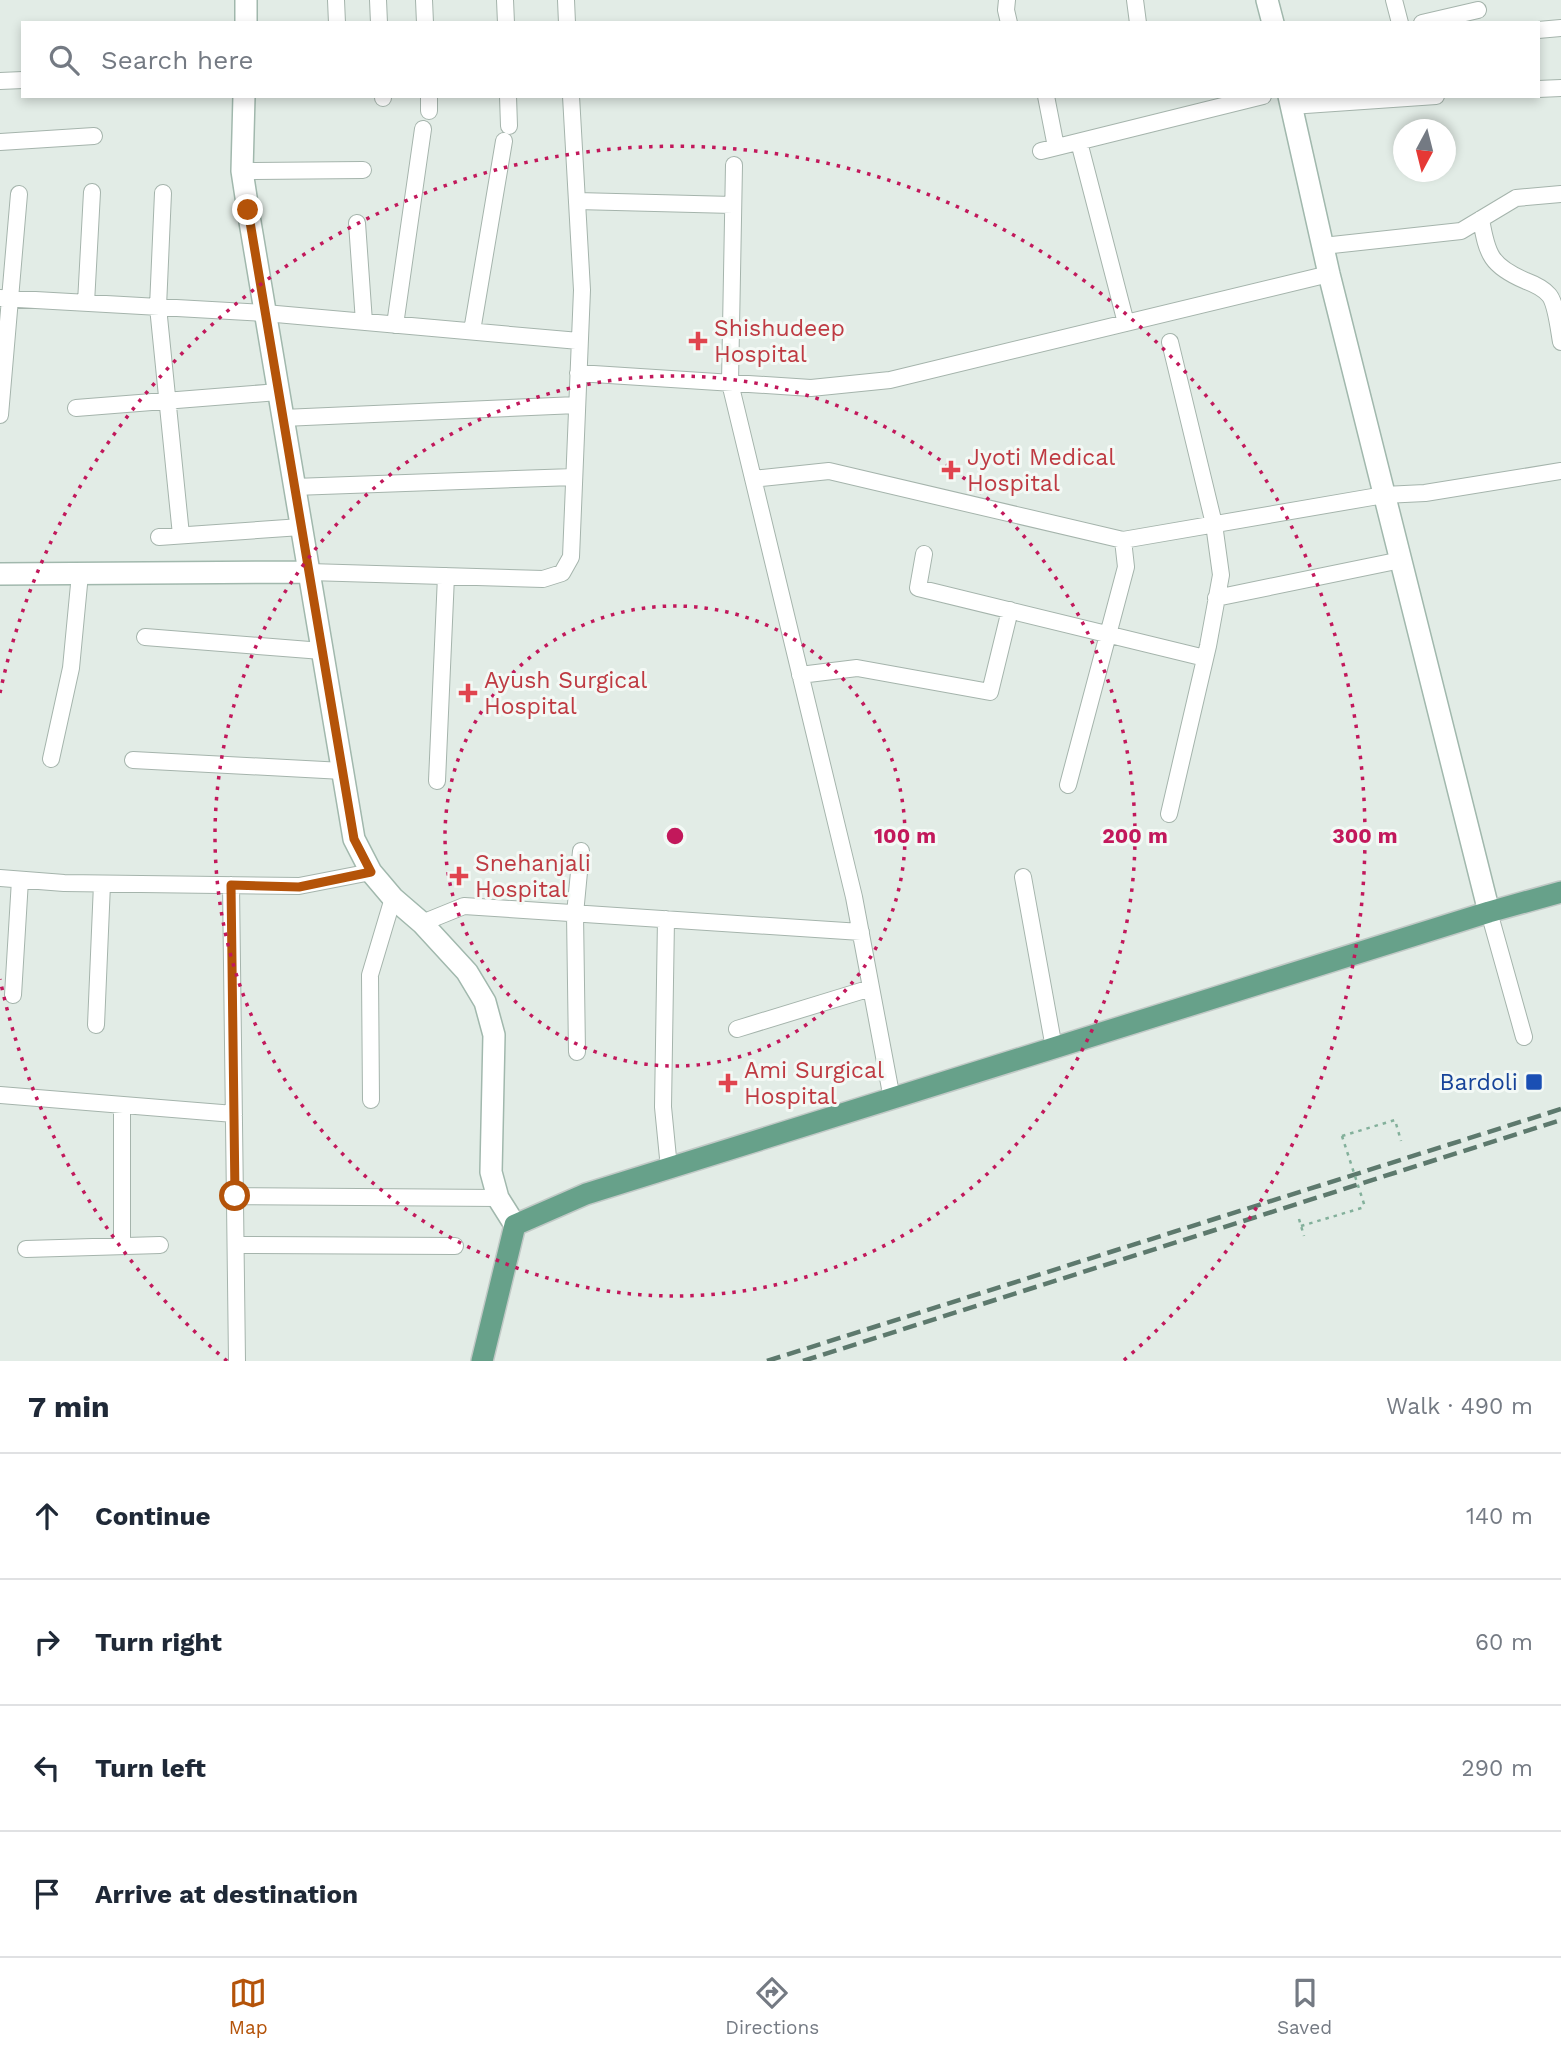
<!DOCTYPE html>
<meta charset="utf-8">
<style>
body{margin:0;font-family:"Work Sans",sans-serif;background:#f2f2f3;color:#1f2937}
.compass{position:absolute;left:1393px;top:119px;width:63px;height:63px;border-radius:50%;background:#fff;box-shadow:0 4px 10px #0003;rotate:187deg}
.stop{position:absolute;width:21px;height:21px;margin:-16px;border:5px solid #b45309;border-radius:50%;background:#fff}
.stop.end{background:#b45309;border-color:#fff;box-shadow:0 2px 7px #0008}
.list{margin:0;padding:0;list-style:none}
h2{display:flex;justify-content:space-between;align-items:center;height:91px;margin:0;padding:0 28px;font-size:30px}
h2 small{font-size:23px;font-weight:400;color:#747a83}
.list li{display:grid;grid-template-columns:46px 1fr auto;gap:21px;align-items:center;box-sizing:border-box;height:126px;padding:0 28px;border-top:2px solid #e0e1e3}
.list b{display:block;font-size:26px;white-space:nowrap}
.list em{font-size:23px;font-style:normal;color:#747a83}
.icon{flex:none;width:38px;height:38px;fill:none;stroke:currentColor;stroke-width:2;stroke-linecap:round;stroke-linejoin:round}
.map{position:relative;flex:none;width:1561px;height:1361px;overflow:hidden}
.search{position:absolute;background:#fff;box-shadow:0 4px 10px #0003;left:21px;right:21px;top:21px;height:77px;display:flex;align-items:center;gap:18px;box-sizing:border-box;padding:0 24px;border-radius:0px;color:#747a83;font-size:26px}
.sheet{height:595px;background:#fff}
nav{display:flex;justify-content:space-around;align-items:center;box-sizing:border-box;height:98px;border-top:2px solid #e0e1e3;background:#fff;font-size:19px;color:#747a83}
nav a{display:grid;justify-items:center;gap:4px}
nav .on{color:#b45309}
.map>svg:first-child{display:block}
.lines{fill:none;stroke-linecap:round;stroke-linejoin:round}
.street-casing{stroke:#a5b4ac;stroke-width:18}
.secondary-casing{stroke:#a1b8ad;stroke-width:24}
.primary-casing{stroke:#c1c9c6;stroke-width:24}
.path{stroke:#83b09b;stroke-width:2.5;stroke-dasharray:3.5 5;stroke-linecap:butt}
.street{stroke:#fff;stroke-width:16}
.secondary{stroke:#fff;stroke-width:21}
.primary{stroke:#67a18a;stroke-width:21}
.rail{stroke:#5d796d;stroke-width:4.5;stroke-dasharray:14 7;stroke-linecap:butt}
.path-bridge{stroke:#83b09b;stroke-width:2.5;stroke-dasharray:3.5 5;stroke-linecap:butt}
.route{stroke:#b45309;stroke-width:9}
.ring{fill:none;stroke:#c2185b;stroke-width:3.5;stroke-dasharray:3.5 7}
.health-dot{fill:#e0444e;stroke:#f3f9f5;stroke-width:2.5}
.transit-dot{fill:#1a4fb4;stroke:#f3f9f5;stroke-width:2.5}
.labels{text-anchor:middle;stroke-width:6;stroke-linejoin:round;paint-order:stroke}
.health-label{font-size:23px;fill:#be3a42;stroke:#f3f9f5;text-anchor:start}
.transit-label{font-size:23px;fill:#164399;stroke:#f3f9f5;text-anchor:end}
.centre{fill:#c2185b;stroke:#f3f9f5;stroke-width:3.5}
.ring-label{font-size:21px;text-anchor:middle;font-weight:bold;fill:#c2185b;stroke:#f3f9f5;stroke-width:6;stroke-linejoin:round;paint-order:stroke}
</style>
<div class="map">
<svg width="1561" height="1361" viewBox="0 0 1561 1361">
<rect width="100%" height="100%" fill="#e2ece6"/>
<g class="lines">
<g class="street-casing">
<path id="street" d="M336 0 337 23
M378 0 379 23
M424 0 425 23
M505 0 506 23
M566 0 567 23
M1007 0 1006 10 1009 23
M1135 0 1138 23
M1394 0 1400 23
M1422 23 1478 10
M1538 30 1561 28
M0 81 23 80
M1538 89 1561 88
M383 96V98
M429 96V111
M508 96 509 126
M1046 96 1056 147
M1291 106 1436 96
M0 142 94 136
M1079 142 1126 323
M1041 151 1263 96
M734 165 730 383 854 897 892 1099
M242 171 363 170
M163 193 158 307 181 535
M577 201 733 205
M1481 219C1487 255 1491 266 1526 281 1534 284 1543 288 1549 295 1556 303 1559 331 1561 342
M357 223 364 322
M1323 246 1461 231 1516 198 1561 194
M0 298 265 313 579 341
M86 303 92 192
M395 325 423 129
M472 331 504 141
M578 373 811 388 890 380 1329 274
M76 408 278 392
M0 415 19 194
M283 418 577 405
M753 479 829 471 1123 540 1384 495 1425 493 1561 471
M294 487 574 477
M159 537 301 527
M924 554 918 588 1205 658
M309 572 543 579 562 573 571 557 582 290 571 96
M1216 598 1401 560
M145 637 322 651
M800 675 857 668 990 692 1010 610
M51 759 71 668 80 574
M133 760 343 771
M437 781 446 576
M1068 785 1126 567 1123 540
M1169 814 1208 646 1221 575 1214 524 1170 342
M1023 877 1054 1048
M0 878 64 883 299 886 371 872
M231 885 237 1361
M1489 912 1524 1037
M666 919 663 1107 669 1168
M422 923 464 906 861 932
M13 995 20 880
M96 1025 102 884
M737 1029 871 988
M577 1052 575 914 581 851
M0 1095 234 1114
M371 1100 370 975 393 898
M122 1105V1246
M235 1196 498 1198
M236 1245 455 1246
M26 1249 160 1245"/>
</g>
<g class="secondary-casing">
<path id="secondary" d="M1267 0 1273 23
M246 23V0
M244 96 242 171 248 210 354 839 371 872 393 898 422 923 467 972 485 1002 494 1035 491 1172 498 1198 515 1225
M1289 96 1329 274 1489 912
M0 574 309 572"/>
</g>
<g class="primary-casing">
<path id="primary" d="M482 1361 515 1225 586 1194 1489 912 1561 892"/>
</g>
<path class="path" d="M1342 1136 1395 1120 1401 1141
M1299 1219 1304 1236
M1301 1226 1365 1207"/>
<use href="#street" class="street"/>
<use href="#secondary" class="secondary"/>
<use href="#primary" class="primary"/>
<path class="rail" d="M767 1361 1561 1109
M803 1361 1561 1120"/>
<path class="path-bridge" d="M1342 1136 1365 1207"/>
</g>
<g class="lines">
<path class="route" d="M235 1196 231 885 299 887 371 872 354 839 248 210"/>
</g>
<g class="ring">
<circle cx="675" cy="836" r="230"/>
<circle cx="675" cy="836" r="460"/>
<path d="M227 1361A690 690 0 0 1 0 979M0 693A690 690 0 1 1 1123 1361"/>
</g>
<g class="health-dot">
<path d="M694.5 330.5h7v7h7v7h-7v7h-7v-7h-7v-7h7z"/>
<path d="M947.5 459.5h7v7h7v7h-7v7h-7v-7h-7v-7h7z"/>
<path d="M464.5 682.5h7v7h7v7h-7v7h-7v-7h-7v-7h7z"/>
<path d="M455.5 865.5h7v7h7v7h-7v7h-7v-7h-7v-7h7z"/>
<path d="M724.5 1072.5h7v7h7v7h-7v7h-7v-7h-7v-7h7z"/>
</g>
<rect class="transit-dot" x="1525" y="1073" width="18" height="18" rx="3.5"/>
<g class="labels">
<g class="health-label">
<text x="714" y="336">Shishudeep<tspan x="714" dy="26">Hospital</tspan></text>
<text x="967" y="465">Jyoti Medical<tspan x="967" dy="26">Hospital</tspan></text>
<text x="484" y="688">Ayush Surgical<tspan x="484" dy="26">Hospital</tspan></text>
<text x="475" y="871">Snehanjali<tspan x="475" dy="26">Hospital</tspan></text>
<text x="744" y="1078">Ami Surgical<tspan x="744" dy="26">Hospital</tspan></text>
</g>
<g class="transit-label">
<text x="1518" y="1090">Bardoli</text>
</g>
</g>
<circle cx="675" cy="836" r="10" class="centre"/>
<g class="ring-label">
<text x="905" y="843">100 m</text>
<text x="1135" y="843">200 m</text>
<text x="1365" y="843">300 m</text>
</g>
</svg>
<svg class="compass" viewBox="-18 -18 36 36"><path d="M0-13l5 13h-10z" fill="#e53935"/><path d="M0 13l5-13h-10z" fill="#747a83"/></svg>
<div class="stop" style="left:235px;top:1196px"></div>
<div class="stop end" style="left:248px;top:210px"></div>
<div class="search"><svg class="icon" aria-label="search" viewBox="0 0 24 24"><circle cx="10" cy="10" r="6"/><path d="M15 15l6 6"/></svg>Search here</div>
</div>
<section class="sheet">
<h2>7 min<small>Walk · 490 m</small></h2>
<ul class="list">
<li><svg class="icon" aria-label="ahead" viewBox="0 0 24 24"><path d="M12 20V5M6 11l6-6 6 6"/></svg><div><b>Continue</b></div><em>140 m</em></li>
<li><svg class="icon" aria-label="right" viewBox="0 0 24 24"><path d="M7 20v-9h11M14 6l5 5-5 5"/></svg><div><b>Turn right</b></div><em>60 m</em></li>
<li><svg class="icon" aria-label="left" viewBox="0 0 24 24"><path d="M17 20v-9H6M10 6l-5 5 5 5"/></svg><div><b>Turn left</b></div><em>290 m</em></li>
<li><svg class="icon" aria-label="arrive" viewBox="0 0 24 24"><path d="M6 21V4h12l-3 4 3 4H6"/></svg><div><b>Arrive at destination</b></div></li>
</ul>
</section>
<nav>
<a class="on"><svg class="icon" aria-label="map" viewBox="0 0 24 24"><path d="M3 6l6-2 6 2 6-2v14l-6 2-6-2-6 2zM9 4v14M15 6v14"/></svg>Map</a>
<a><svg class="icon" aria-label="directions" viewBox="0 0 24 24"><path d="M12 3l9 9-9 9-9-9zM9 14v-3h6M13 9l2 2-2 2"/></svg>Directions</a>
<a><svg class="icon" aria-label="saved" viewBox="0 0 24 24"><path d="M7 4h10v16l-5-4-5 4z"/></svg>Saved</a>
</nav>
